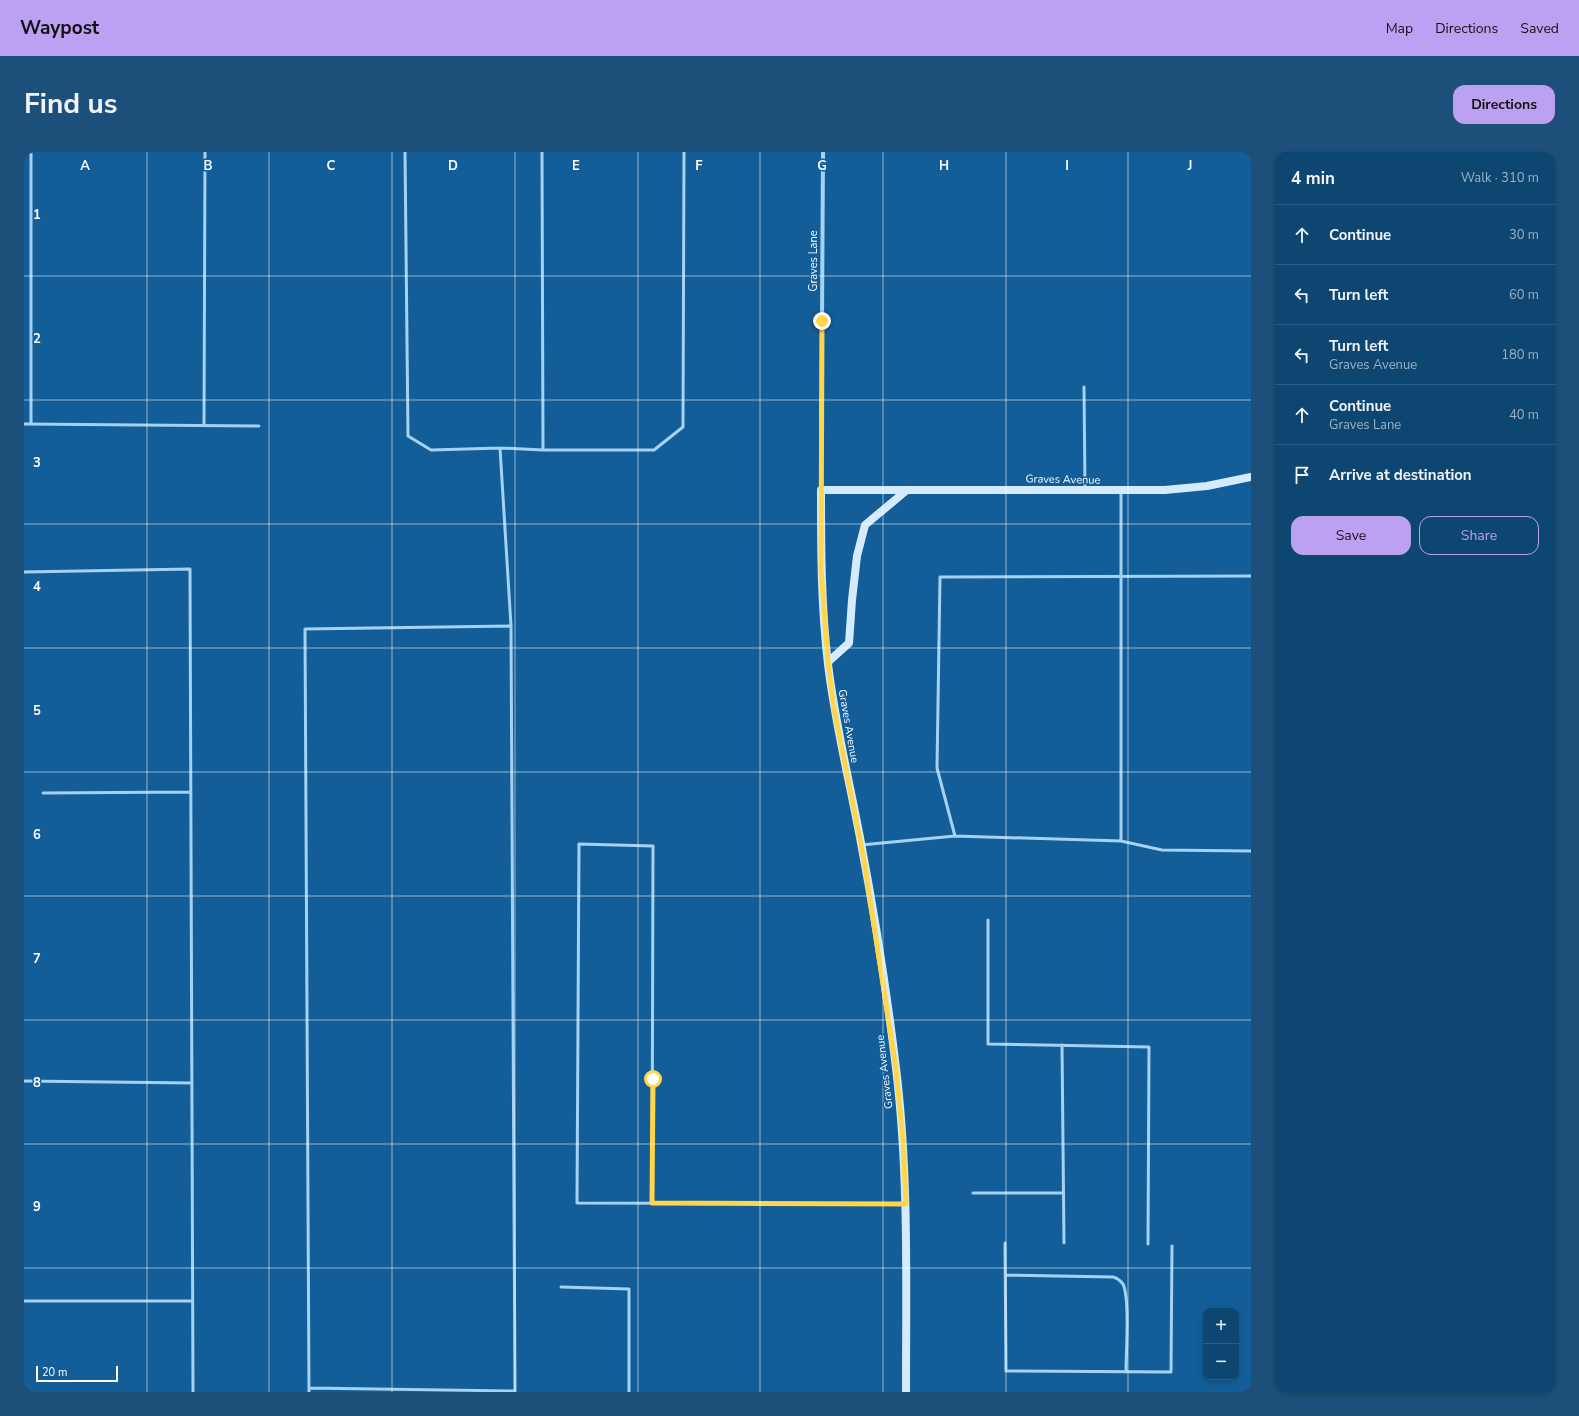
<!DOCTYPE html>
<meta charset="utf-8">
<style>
body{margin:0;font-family:"Nunito Sans",sans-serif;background:#1c507a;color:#f1f3f6}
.controls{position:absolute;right:12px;bottom:12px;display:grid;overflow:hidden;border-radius:8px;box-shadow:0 2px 6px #0003}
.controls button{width:36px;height:36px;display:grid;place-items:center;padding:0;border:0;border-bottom:1px solid #2e5e84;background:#0e4672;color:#f1f3f6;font:20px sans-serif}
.scale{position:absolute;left:12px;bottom:10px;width:82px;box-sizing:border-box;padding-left:4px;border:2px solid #fff;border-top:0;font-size:11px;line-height:14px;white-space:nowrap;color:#fff;-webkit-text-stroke:3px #135e98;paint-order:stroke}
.stop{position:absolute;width:12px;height:12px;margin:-9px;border:3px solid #ffd54a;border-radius:50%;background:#fff}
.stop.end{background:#ffd54a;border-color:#fff;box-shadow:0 1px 4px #0008}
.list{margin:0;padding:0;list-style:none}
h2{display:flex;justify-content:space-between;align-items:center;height:52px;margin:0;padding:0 16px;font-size:17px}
h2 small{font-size:13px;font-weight:400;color:#9bb1c4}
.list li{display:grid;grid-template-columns:26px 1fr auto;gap:12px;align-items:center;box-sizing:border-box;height:60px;padding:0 16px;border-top:1px solid #2e5e84}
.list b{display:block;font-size:15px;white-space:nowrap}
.list p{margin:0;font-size:13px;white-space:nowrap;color:#9bb1c4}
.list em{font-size:13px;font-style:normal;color:#9bb1c4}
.actions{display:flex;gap:8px;padding:12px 16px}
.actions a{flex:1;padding:9px 0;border:1px solid #bca0f2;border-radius:12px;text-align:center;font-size:14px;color:#bca0f2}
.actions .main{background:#bca0f2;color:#111}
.icon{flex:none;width:22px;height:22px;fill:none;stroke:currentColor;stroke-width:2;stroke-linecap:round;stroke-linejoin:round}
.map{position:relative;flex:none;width:1227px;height:1240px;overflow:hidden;border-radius:12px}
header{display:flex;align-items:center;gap:24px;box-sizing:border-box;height:56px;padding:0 20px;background:#bca0f2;color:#111}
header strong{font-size:19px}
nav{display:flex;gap:22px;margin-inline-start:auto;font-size:14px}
.intro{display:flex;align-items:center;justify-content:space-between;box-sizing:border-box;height:96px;padding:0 24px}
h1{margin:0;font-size:28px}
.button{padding:10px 18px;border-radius:12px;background:#bca0f2;color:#111;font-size:14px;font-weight:700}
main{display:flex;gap:24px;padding:0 24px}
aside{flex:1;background:#0e4672;border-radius:12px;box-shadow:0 2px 6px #0003}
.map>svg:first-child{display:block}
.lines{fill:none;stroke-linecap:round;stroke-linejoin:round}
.service{stroke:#a5d2f3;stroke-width:3}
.minor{stroke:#a5d2f3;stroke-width:4}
.secondary{stroke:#d4ebfd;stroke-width:8}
.route{stroke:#ffd54a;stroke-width:5}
.grid{fill:none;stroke:#fff;stroke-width:1;stroke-opacity:0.55}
.labels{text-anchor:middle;stroke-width:3;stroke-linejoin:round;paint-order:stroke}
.street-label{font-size:11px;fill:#fff;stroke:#135e98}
.grid-label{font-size:13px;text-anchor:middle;font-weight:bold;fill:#fff;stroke:#135e98;stroke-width:3;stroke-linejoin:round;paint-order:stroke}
</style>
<header>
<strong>Waypost</strong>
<nav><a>Map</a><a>Directions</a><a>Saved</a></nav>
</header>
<div class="intro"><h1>Find us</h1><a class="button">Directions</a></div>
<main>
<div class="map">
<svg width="1227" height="1240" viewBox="0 0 1227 1240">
<rect width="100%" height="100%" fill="#135e98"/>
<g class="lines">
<path class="service" d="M7 0V272
M381 0 384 284 407 298 476 296 519 298H630L659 275 660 0
M518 0 519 298
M1060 235 1061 338
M0 272 235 274
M180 274 181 0
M1097 339V689
M0 420 166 417 169 1240
M1227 424 916 425 913 616 931 684 1097 689 1138 698 1227 699
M19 641 167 640
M837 693 931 684
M964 768V892L1125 895 1124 1092
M1038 893 1040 1091
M0 929 168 931
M949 1041H1039
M628 1051 629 694 555 692 553 1051 880 1052
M981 1091 982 1219 1147 1220 1148 1094
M982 1123 1089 1125C1093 1126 1096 1128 1099 1132 1106 1147 1102 1201 1102 1220
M537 1135 605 1137V1240
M0 1149H168
M285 1236 491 1239 487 474 476 296
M285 1240 281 477 487 474"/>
<path class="minor" d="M797 338 799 0"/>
<path class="secondary" d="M804 510 825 491 828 448 833 404 841 373 883 338
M882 1240C882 1132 885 1023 872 916 863 841 851 765 837 691 826 631 811 572 804 512 797 454 797 396 797 338H1141L1183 334 1227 325"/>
</g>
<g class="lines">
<path class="route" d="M629 927 628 1051 882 1052 879 988 872 917 840 708 810 557 804 510 797 416 798 169"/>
</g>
<path class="grid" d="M123 0V1240M245 0V1240M368 0V1240M491 0V1240M614 0V1240M736 0V1240M859 0V1240M982 0V1240M1104 0V1240M0 124H1227M0 248H1227M0 372H1227M0 496H1227M0 620H1227M0 744H1227M0 868H1227M0 992H1227M0 1116H1227"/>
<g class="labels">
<g class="street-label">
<text transform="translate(789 109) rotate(-90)" y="4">Graves Lane</text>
<text transform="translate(1039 327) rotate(1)" y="4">Graves Avenue</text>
<text transform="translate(825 574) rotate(80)" y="4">Graves Avenue</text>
<text transform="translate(860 920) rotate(-97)" y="4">Graves Avenue</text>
</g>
</g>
<g class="grid-label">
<text x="61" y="18">A</text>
<text x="184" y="18">B</text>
<text x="307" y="18">C</text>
<text x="429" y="18">D</text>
<text x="552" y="18">E</text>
<text x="675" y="18">F</text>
<text x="798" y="18">G</text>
<text x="920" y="18">H</text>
<text x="1043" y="18">I</text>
<text x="1166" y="18">J</text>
<text x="13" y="67">1</text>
<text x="13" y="191">2</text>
<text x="13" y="315">3</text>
<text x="13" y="439">4</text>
<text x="13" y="563">5</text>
<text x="13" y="687">6</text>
<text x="13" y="811">7</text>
<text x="13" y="935">8</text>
<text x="13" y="1059">9</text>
</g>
</svg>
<div class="controls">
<button>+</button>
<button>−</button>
</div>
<div class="scale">20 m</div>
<div class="stop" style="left:629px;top:927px"></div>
<div class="stop end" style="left:798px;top:169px"></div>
</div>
<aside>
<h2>4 min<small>Walk · 310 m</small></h2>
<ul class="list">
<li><svg class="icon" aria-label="ahead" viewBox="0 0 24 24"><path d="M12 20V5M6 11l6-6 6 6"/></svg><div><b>Continue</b></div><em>30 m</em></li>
<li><svg class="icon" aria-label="left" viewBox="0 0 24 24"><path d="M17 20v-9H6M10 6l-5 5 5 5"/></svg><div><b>Turn left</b></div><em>60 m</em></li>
<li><svg class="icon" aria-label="left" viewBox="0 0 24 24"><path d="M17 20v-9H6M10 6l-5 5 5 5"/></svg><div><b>Turn left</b><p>Graves Avenue</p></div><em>180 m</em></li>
<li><svg class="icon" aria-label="ahead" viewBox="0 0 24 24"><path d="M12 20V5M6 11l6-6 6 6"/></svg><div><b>Continue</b><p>Graves Lane</p></div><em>40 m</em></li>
<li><svg class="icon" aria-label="arrive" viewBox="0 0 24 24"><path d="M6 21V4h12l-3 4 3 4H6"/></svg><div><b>Arrive at destination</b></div></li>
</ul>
<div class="actions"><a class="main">Save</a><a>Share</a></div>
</aside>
</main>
